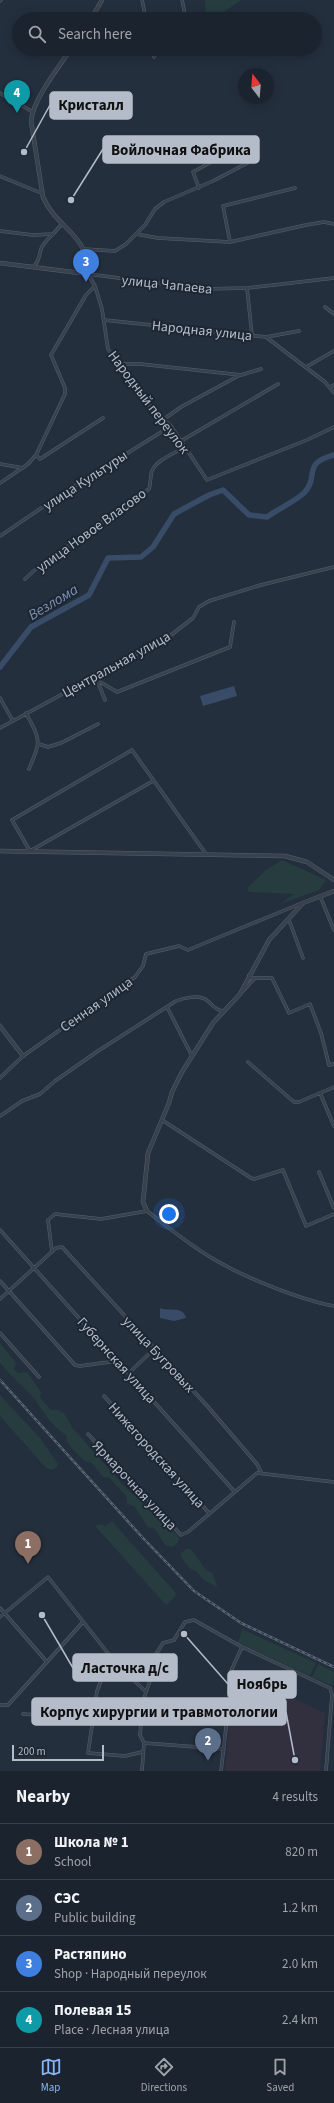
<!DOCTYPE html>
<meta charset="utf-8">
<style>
body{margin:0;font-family:"Source Sans 3",sans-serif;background:#242b36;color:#f1f3f6}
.compass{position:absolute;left:238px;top:68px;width:36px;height:36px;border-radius:50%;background:#1b232e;box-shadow:0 2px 10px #0003;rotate:344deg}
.scale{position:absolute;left:12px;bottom:10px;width:92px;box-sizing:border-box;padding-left:4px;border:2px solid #b4bcc9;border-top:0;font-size:11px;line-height:14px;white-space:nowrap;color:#b4bcc9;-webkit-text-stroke:3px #1d2633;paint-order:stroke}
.you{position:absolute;left:169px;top:1214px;width:14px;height:14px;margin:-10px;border:3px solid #fff;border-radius:50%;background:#1a73e8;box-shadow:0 0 0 6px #1a73e833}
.badge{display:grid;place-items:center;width:26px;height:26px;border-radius:50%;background:#8ab4f8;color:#fff;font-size:13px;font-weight:700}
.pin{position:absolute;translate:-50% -33px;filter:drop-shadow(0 1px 2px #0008)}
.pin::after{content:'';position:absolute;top:21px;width:14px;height:12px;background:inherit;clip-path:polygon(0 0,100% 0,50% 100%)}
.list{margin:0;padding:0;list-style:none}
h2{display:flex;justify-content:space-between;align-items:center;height:52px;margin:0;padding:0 16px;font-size:17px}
h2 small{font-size:13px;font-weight:400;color:#a0a4aa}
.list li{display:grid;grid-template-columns:26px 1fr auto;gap:12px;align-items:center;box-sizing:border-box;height:56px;padding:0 16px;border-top:1px solid #39404a}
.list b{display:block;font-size:15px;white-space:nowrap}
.list p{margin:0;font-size:13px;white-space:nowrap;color:#a0a4aa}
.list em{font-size:13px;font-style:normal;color:#a0a4aa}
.icon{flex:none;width:22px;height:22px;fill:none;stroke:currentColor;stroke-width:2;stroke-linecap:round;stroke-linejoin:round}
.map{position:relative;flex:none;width:334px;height:1771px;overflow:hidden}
.search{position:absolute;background:#1b232e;box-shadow:0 2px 10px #0003;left:12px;right:12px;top:12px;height:44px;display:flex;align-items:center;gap:10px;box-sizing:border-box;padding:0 14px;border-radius:22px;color:#a0a4aa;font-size:15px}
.sheet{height:276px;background:#1b232e}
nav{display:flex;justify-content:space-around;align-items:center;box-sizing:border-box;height:56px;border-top:1px solid #39404a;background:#1b232e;font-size:11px;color:#a0a4aa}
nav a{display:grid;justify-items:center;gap:2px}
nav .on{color:#8ab4f8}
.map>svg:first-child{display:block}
.medical{fill:#32303f}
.green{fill:#263c3f}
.water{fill:#394c67}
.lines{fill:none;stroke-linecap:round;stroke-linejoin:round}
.river{stroke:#394c67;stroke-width:5.5}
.minor-casing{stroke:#565f6c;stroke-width:3.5}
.tertiary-casing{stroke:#565f6c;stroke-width:4.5}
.minor{stroke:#38414e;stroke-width:2.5}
.tertiary{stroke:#38414e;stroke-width:3.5}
.rail-casing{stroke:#5a6575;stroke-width:2.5}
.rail{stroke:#1d2633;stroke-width:1;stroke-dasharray:3;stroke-linecap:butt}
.labels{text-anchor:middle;stroke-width:4;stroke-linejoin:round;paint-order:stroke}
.street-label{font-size:14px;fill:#b4bcc9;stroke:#1d2633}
.water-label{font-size:15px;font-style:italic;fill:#7c92b1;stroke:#1d2633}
.leader{fill:none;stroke:#b4bcc9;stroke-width:1.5}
.callout-dot{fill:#b4bcc9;stroke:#1d2633;stroke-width:1.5}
.callout{fill:#b4bcc9;stroke:#b4bcc9;stroke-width:1.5}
.callout-label{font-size:15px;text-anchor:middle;font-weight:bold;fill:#111}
</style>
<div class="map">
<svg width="334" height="1771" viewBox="0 0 334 1771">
<rect width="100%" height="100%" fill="#242f3e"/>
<path class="medical" d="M238 1673 325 1713 320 1771H225L233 1685Z"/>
<path class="green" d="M205 0H241L214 19H206Z
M282 860 326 880 319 890 280 904 294 894 249 892 247 888 266 870Z
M0 1343 16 1363 14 1369 18 1373 27 1372 41 1392 40 1398 51 1410H58L64 1413 72 1427 122 1484 178 1536 179 1540 176 1545 171 1547 165 1545 154 1528 148 1527 134 1506 127 1504 126 1496 114 1483 110 1478 103 1477 92 1463 85 1461 75 1452 67 1442 66 1435C46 1422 44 1409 29 1393 19 1383 9 1374 0 1363Z
M0 1395 40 1438 58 1464 57 1467 52 1470 46 1468 0 1416Z
M112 1521 175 1592 176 1596 166 1605 95 1526 101 1524 105 1526Z
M186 1549H191L206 1570 212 1573 217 1585 216 1587 203 1579 196 1571C188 1569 184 1562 180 1554Z
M242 1629 316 1663 310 1676 238 1643Z
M318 1664 334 1672 333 1686 312 1677Z"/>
<path class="water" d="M234 686 237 696 203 706 200 696Z
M160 1308C168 1312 183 1305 186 1318L174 1321 160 1318Z"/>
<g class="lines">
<path class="river" d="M0 667 31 627 89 595 108 558 141 557 153 547 174 514 209 495 223 490 249 515 267 517C278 509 294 502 304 493 320 476 301 464 334 455"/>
<g class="minor-casing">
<path id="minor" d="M142 0 146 19
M182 0 186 19
M0 1 1 0
M152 49 154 57
M0 93 33 112
M0 176 41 193
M199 188 193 172 248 142
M0 231 33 235 53 234 62 224
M136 234 158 238 230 242 306 225 324 222 334 224
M230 242 223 206 295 188
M84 249 115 251 126 244 145 225 155 209 164 202 213 181 255 159
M33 267C39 262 39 256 41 249 43 243 48 239 53 234
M88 274 95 286 102 309 108 349 153 410 171 426 207 480 307 440 334 427
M88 274 203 289 247 288 334 278
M247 288 252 335
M325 307 334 314
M104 320 266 337 299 331
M266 337 325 382 334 393
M119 364H140L241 375 261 369
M306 367 334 351
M330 387 334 385
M164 419 181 407 240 375
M181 441 278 384
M36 455 40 459 103 418
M0 464 23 468
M0 483 28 464 36 455 65 394V388L51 355 86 295 95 286
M0 536 65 492 171 426
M25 579 37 568 149 489C151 483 150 476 152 471 156 460 175 453 185 447
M94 677 97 680 105 700
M97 680 117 692 230 647 234 622
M0 698 13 721
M26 713C41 741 41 740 29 769
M0 728 171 635 193 618 199 607 209 601 261 585 334 567
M39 744 48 747 61 743 98 724
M153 781 30 851 12 820 132 750 206 854
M320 896 334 930
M289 920 303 958
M249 975 251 978H272L289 1013 310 1004 321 1033 329 1065 334 1064
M243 991 255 978
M167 1007 192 1056
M248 1062 294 1102H299L320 1093
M0 1078 23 1056 135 977 143 966 146 954 179 946 188 950 302 903
M334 1087 320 1093 334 1126
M0 1116 22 1101 40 1094 55 1081 98 1051 176 1001C183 998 198 995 205 999 212 1003 214 1010 223 1011
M162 1120 251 1178 254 1179 283 1170 306 1226 334 1214
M319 1172 334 1208
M0 1230 234 1491
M52 1252 48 1220 55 1214 101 1219 147 1211C169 1228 192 1247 217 1261 246 1278 301 1300 334 1306
M0 1281 75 1365 80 1366 117 1361
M0 1299 56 1248 62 1247 209 1408 257 1464 261 1472
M0 1333 39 1377
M129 1373 154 1349
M104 1396 209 1513
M88 1434 181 1535 188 1532 257 1473 334 1482
M0 1608 47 1662 83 1622
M0 1617 48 1577 114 1661 146 1692
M114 1661 106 1668 97 1691 88 1753 125 1756 142 1752
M0 1705H8L47 1662
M23 1714 93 1719
M144 1743 224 1749
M142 1771 144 1743 140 1735 143 1701 151 1678 145 1672 163 1643 174 1640 185 1622 194 1620 242 1647 330 1688 332 1695 326 1771
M221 1771 227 1719 231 1671 242 1647"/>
</g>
<g class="tertiary-casing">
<path id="tertiary" d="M91 19 102 0
M0 263 88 274C88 232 57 230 43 197L31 121C33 99 59 67 71 49
M0 851 285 856 307 862 334 880
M0 1026 23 1056
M147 1211 143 1202 148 1153 169 1103 172 1092 182 1072 213 1023 240 994 269 940 303 903 334 891"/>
</g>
<use href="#minor" class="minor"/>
<use href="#tertiary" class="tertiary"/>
<g class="rail-casing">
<path id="rail" d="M0 1380 142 1537 194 1591 241 1623 334 1667"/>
</g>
<use href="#rail" class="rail"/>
</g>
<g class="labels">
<g class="street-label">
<text transform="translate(167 284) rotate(6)" y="5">улица Чапаева</text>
<text transform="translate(202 330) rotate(6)" y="5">Народная улица</text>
<text transform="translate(149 402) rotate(53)" y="5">Народный переулок</text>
<text transform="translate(85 480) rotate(-33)" y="5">улица Культуры</text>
<text transform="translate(91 530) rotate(-36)" y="5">улица Новое Власово</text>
<text transform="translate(116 664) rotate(-29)" y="5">Центральная улица</text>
<text transform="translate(96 1004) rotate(-35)" y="5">Сенная улица</text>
<text transform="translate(159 1354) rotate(47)" y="5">улица Бугровых</text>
<text transform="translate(117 1360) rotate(48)" y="5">Губернская улица</text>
<text transform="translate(157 1455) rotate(48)" y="5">Нижегородская улица</text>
<text transform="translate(135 1485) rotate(47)" y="5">Ярмарочная улица</text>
</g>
<g class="water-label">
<text transform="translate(53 602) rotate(-31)" y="5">Везлома</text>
</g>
</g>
<path class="leader" d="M24 152L50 105M71 200L103 149M42 1615L73 1668M184 1634L228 1684M295 1760L286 1712"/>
<g class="callout-dot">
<circle cx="24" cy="152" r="4"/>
<circle cx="71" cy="200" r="4"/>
<circle cx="42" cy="1615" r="4"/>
<circle cx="184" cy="1634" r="4"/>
<circle cx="295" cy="1760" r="4"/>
</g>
<g class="callout">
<rect x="50" y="92" width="82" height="27" rx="4"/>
<rect x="103" y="136" width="156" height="27" rx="4"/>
<rect x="73" y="1654" width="104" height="27" rx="4"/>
<rect x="228" y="1671" width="68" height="27" rx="4"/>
<rect x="32" y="1698" width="254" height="27" rx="4"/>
</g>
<g class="callout-label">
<text x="91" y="110">Кристалл</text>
<text x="181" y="155">Войлочная Фабрика</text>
<text x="125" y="1673">Ласточка д/с</text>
<text x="262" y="1689">Ноябрь</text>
<text x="159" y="1717">Корпус хирургии и травмотологии</text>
</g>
</svg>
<svg class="compass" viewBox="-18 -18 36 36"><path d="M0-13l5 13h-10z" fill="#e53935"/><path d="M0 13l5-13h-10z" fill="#a0a4aa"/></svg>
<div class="scale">200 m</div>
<div class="you"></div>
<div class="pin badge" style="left:28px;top:1564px;background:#8d6e63">1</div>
<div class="pin badge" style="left:208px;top:1761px;background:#5c6f8a">2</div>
<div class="pin badge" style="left:86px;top:282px;background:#3f7fe0">3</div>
<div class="pin badge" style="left:17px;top:113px;background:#0f9aa8">4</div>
<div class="search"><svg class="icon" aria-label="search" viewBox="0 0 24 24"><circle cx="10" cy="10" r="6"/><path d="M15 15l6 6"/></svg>Search here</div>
</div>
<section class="sheet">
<h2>Nearby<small>4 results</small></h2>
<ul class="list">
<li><span class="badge" style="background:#8d6e63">1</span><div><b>Школа № 1</b><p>School</p></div><em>820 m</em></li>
<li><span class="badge" style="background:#5c6f8a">2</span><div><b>СЭС</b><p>Public building</p></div><em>1.2 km</em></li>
<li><span class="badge" style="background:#3f7fe0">3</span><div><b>Растяпино</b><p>Shop · Народный переулок</p></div><em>2.0 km</em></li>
<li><span class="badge" style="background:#0f9aa8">4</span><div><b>Полевая 15</b><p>Place · Лесная улица</p></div><em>2.4 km</em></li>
</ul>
</section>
<nav>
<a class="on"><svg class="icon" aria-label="map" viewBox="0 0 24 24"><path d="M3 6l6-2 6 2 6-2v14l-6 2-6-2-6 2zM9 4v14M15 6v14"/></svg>Map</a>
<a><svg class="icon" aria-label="directions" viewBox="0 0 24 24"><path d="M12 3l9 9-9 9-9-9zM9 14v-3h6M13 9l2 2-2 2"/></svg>Directions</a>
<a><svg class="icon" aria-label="saved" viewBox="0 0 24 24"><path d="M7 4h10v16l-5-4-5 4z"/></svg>Saved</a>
</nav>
